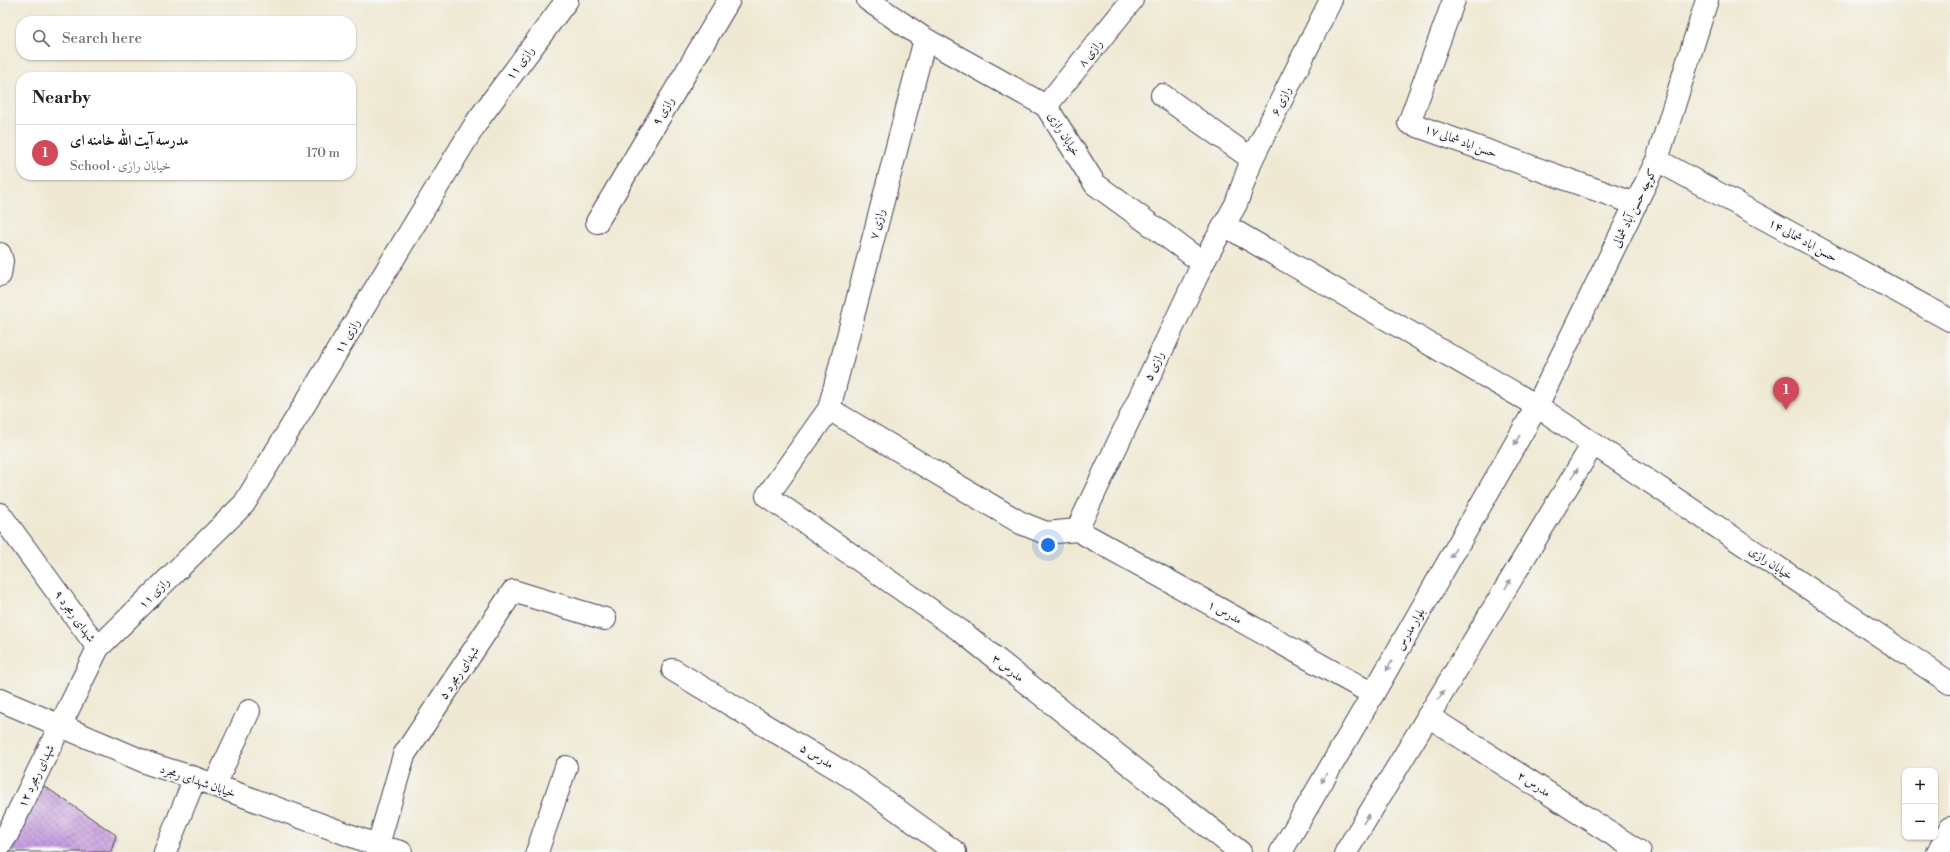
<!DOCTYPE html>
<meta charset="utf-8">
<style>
body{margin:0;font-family:"Libre Bodoni",Amiri,serif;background:#f2f2f2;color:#202124}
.controls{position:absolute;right:12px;bottom:12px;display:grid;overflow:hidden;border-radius:8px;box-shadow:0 1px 3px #0004}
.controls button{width:36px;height:36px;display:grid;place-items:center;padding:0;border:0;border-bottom:1px solid #e0e0e0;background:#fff;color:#202124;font:20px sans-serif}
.you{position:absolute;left:1048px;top:545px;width:14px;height:14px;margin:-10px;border:3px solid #fff;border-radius:50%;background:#1a73e8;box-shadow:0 0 0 6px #1a73e833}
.badge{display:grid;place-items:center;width:26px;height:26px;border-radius:50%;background:#d1495b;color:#fff;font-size:13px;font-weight:700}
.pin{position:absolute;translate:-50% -33px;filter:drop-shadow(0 1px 2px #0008)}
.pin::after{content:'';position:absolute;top:21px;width:14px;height:12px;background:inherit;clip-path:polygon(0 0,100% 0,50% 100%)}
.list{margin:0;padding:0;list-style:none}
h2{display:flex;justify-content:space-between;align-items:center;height:52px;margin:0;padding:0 16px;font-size:17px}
h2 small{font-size:13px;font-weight:400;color:#757577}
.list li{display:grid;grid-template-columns:26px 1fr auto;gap:12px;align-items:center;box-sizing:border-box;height:56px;padding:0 16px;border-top:1px solid #e0e0e0}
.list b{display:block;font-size:15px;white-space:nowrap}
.list p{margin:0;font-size:13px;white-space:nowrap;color:#757577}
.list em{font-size:13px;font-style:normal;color:#757577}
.icon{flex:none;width:22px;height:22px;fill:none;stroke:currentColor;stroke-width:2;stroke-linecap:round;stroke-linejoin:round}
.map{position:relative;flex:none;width:1950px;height:852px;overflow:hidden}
.search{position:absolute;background:#fff;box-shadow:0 1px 3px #0004;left:16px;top:16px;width:340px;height:44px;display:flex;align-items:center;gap:10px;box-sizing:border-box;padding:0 14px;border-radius:16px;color:#757577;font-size:15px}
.panel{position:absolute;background:#fff;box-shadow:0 1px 3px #0004;left:16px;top:72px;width:340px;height:108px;border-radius:16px}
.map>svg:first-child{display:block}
.building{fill:url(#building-cross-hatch)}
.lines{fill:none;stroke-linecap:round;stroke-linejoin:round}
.minor-casing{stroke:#414052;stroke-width:24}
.tertiary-casing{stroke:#414052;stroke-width:24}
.minor{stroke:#fff;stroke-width:22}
.tertiary{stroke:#fff;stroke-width:22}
.oneway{fill:#9c9ca7}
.labels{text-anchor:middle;stroke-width:3;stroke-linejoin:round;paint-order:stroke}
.street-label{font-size:12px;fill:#22223b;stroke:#f6f6f2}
</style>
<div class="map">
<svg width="1950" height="852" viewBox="0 0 1950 852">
<defs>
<pattern id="building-cross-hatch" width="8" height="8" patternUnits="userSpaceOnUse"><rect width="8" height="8" fill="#c79fdf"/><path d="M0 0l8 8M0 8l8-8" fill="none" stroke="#a181b6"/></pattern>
</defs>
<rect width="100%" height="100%" fill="#f6f6f2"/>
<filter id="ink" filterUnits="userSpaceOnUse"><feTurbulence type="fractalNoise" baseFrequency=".025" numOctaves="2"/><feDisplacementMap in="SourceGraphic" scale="8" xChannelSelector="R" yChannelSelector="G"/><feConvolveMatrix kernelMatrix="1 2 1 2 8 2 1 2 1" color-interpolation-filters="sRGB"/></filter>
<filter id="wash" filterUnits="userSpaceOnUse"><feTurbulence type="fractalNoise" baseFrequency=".012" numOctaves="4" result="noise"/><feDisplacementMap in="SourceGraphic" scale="16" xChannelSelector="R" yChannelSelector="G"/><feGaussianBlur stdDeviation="0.9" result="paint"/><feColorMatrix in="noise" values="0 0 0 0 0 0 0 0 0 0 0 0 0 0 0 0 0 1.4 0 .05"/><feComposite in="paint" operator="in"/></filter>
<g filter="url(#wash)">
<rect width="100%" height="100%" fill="#efe9d3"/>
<g id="blocks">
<path class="building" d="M41 784 116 835 111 852H0Z"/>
</g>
</g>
<g filter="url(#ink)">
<use href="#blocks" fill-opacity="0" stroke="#414052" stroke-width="1"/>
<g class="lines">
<g class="minor-casing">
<path id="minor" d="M1454 0 1409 123 1636 204
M925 39 829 409 767 496 961 631 1240 852
M1162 95 1252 159
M1046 106 1132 0
M1657 160 1950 320
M597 222 729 0
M0 254 2 261 0 275
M1537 406 1657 160 1707 0
M829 409 1021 523 1046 533 1077 530
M0 514 98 648 7 835 0 845
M1077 530 1203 263 1236 204 1252 159 1331 0
M1077 530 1373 694
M98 648 244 504 478 120 567 0
M673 670 856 780 955 852
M0 700 150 764 195 778 379 846 401 852
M1428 716 1640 852
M214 786 249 711
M165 852 195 778
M376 852 404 755 513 591 605 619
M537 852 566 767
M1938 852 1950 828"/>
</g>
<g class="tertiary-casing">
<path id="tertiary" d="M868 0 925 39 1046 106 1095 184 1203 263
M1224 225 1537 406 1950 683
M1281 852 1373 694 1537 406
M1346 852 1593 444"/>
</g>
<use href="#minor" class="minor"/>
<use href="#tertiary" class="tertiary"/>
</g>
<defs><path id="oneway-solid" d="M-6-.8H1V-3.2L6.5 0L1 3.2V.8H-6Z"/></defs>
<g class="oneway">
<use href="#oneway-solid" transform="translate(1517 440) rotate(120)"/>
<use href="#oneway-solid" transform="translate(1575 473) rotate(-59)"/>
<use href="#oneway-solid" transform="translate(1453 553) rotate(120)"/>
<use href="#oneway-solid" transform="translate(1508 584) rotate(-59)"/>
<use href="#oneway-solid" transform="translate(1389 666) rotate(120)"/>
<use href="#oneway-solid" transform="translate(1441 695) rotate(-59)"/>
<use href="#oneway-solid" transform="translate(1324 778) rotate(120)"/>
<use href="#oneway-solid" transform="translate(1366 819) rotate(-59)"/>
</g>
</g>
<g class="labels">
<g class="street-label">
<text transform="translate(1090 53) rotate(-51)" y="4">رازی ۸</text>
<text transform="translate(520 63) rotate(-53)" y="4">رازی ۱۱</text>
<text transform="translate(1281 101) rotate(-64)" y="4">رازی ۶</text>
<text transform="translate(663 111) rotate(-59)" y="4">رازی ۹</text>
<text transform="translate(1064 134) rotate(58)" y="4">خیابان رازی</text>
<text transform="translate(1461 141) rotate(20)" y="4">حسن اباد شمالی ۱۷</text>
<text transform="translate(1634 208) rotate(-64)" y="4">کوچه حسن آباد شمالی</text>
<text transform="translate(877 224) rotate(-75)" y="4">رازی ۷</text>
<text transform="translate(1803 240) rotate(29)" y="4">حسن اباد شمالی ۱۴</text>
<text transform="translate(347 336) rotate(-59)" y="4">رازی ۱۱</text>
<text transform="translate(1154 366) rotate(-65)" y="4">رازی ۵</text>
<text transform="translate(1771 563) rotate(34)" y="4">خیابان رازی</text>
<text transform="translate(154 593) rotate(-45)" y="4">رازی ۱۱</text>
<text transform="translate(1225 612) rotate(29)" y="4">مدرس ۱</text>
<text transform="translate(75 616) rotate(54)" y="4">شهدای رمجرد ۹</text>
<text transform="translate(1410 629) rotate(-60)" y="4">بلوار مدرس</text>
<text transform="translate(1008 668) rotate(38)" y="4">مدرس ۳</text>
<text transform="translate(459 673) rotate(-56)" y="4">شهدای رمجرد ۵</text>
<text transform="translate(817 756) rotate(31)" y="4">مدرس ۵</text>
<text transform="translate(36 776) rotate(-64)" y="4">شهدای رمجرد ۱۲</text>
<text transform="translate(198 781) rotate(19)" y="4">خیابان شهدای رمجرد</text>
<text transform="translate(1534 784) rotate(33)" y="4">مدرس ۲</text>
</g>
</g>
</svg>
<div class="controls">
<button>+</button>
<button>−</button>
</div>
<div class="you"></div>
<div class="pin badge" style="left:1786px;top:410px">1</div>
<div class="search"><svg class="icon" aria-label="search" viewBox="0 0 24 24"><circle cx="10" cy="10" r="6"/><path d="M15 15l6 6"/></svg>Search here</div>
<section class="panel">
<h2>Nearby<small></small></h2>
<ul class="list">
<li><span class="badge">1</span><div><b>مدرسه آیت الله خامنه ای</b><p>School · خیابان رازی</p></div><em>170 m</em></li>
</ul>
</section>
</div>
